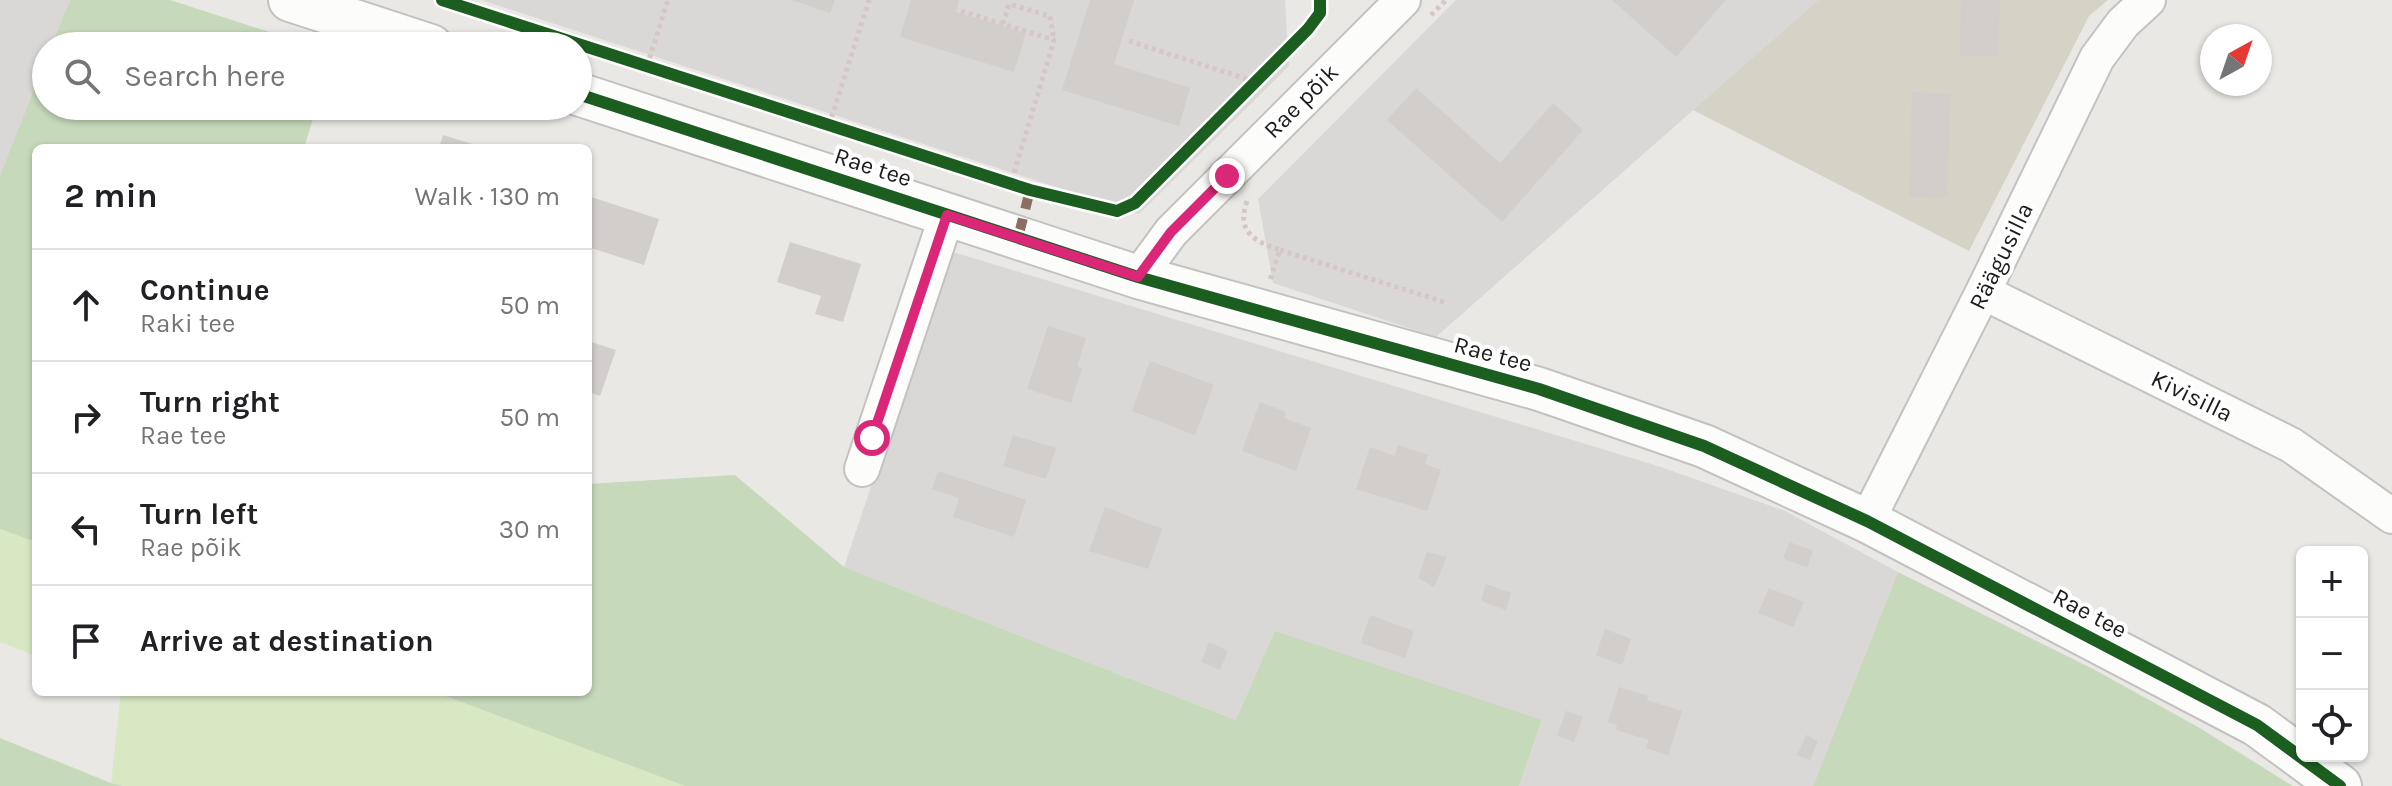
<!DOCTYPE html>
<meta charset="utf-8">
<style>
body{margin:0;font-family:Karla,sans-serif;background:#f6f6f6;color:#202124}
.controls{position:absolute;right:24px;bottom:24px;display:grid;overflow:hidden;border-radius:12px;box-shadow:0 2px 6px #0004}
.controls button{width:72px;height:72px;display:grid;place-items:center;padding:0;border:0;border-bottom:2px solid #e0e0e0;background:#fff;color:#202124;font:40px sans-serif}
.compass{position:absolute;left:2200px;top:24px;width:72px;height:72px;border-radius:50%;background:#fff;box-shadow:0 2px 6px #0004;rotate:40deg}
.stop{position:absolute;width:24px;height:24px;margin:-18px;border:6px solid #db2777;border-radius:50%;background:#fff}
.stop.end{background:#db2777;border-color:#fff;box-shadow:0 2px 8px #0008}
.list{margin:0;padding:0;list-style:none}
h2{display:flex;justify-content:space-between;align-items:center;height:104px;margin:0;padding:0 32px;font-size:34px}
h2 small{font-size:26px;font-weight:400;color:#757577}
.list li{display:grid;grid-template-columns:52px 1fr auto;gap:24px;align-items:center;box-sizing:border-box;height:112px;padding:0 32px;border-top:2px solid #e0e0e0}
.list b{display:block;font-size:30px;white-space:nowrap}
.list p{margin:0;font-size:26px;white-space:nowrap;color:#757577}
.list em{font-size:26px;font-style:normal;color:#757577}
.icon{flex:none;width:44px;height:44px;fill:none;stroke:currentColor;stroke-width:2;stroke-linecap:round;stroke-linejoin:round}
.map{position:relative;flex:none;width:2392px;height:786px;overflow:hidden}
.search{position:absolute;background:#fff;box-shadow:0 2px 6px #0004;left:32px;top:32px;width:560px;height:88px;display:flex;align-items:center;gap:20px;box-sizing:border-box;padding:0 28px;border-radius:44px;color:#757577;font-size:30px}
.panel{position:absolute;background:#fff;box-shadow:0 2px 6px #0004;left:32px;top:144px;width:560px;height:552px;border-radius:12px}
.map>svg:first-child{display:block}
.residential{fill:#d9d8d6}
.construction{fill:#d4d3c6}
.grass{fill:#d8e8c3}
.forest{fill:#c6d9ba}
.building{fill:#d1cecc}
.lines{fill:none;stroke-linecap:round;stroke-linejoin:round}
.minor-casing{stroke:#c3c2c1;stroke-width:38}
.tertiary-casing{stroke:#c3c2c1;stroke-width:46}
.path{stroke:#d5c7c5;stroke-width:5;stroke-dasharray:4 4;stroke-linecap:butt}
.minor{stroke:#fcfcfb;stroke-width:34}
.tertiary{stroke:#fcfcfb;stroke-width:42}
.quiet{stroke:#8d6e63;stroke-width:10;stroke-dasharray:20 10;stroke-linecap:butt}
.cycleway-casing{stroke:#fff;stroke-width:17}
.cycleway{stroke:#1b5e20;stroke-width:12}
.route{stroke:#db2777;stroke-width:10}
.labels{text-anchor:middle;stroke-width:8;stroke-linejoin:round;paint-order:stroke}
.street-label{font-size:24px;fill:#1c1c1c;stroke:#fff}
</style>
<div class="map">
<svg width="2392" height="786" viewBox="0 0 2392 786">
<rect width="100%" height="100%" fill="#eae8e5"/>
<path class="residential" d="M0 0H70L51 46H46V59L0 175Z
M481 0H1285L1289 66 1139 214Z
M1456 0H1818L1436 337 1273 283 1258 199Z
M950 251 1658 466 1785 511 1898 572 1813 786H1519L1542 721 1275 632 1236 720 844 567Z"/>
<path class="construction" d="M1818 0H2108L2089 16 1969 251 1693 110Z"/>
<path class="grass" d="M0 529 36 542V656L0 642Z
M121 692H435L685 786H124L111 783Z"/>
<path class="forest" d="M70 0H170L313 46H51Z
M46 59V106H317L304 148H36V542L0 529V175Z
M735 475 844 567 1236 720 1275 631 1542 720 1519 786H685L435 692H588V484Z
M1898 572 2095 670 2198 727 2293 786H1813Z
M0 738 111 783 124 786H0Z"/>
<path class="building" d="M792 0H835L830 13Z
M911 0H959L956 12 1026 33 1014 72 900 37Z
M1090 0H1134L1114 64 1190 88 1179 126 1062 90Z
M1612 0H1726L1676 57Z
M1961 0H2000L1998 56 1960 55Z
M1416 88 1500 163 1553 103 1583 130 1502 222 1387 120Z
M1912 92 1950 94 1947 198 1909 197Z
M443 135 482 147V148H439Z
M588 196 659 219 644 265 588 247Z
M790 242 861 264 843 322 815 314 821 296 777 282Z
M1048 326 1086 338 1077 367 1082 368 1071 403 1027 389Z
M588 341 616 350 600 396 588 392Z
M1150 361 1214 385 1195 435 1132 411Z
M1260 402 1286 412 1284 418 1311 428 1296 471 1242 451Z
M1013 435 1056 448 1046 479 1003 466Z
M1398 445 1428 455 1425 464 1441 470 1427 511 1356 489 1370 447 1395 456Z
M938 471 1026 500 1014 537 953 517 959 498 932 489Z
M1105 507 1162 529 1148 569 1089 551Z
M1790 542 1813 551 1807 568 1783 558Z
M1427 552 1447 557 1434 587 1418 578Z
M1486 584 1511 593 1506 610 1481 601Z
M1769 588 1804 602 1793 627 1758 613Z
M1370 615 1414 631 1405 658 1361 643Z
M1605 629 1631 639 1622 665 1596 655Z
M1209 642 1228 651 1220 670 1201 662Z
M1619 687 1648 696 1647 700 1682 711 1668 755 1646 748 1649 740 1616 730 1617 725 1608 722Z
M1566 711 1583 717 1574 742 1557 736Z
M1806 735 1818 741 1810 760 1797 755Z"/>
<g class="lines">
<g class="minor-casing">
<path id="minor" d="M1138 277 1171 232 1403 0
M1983 292 2291 445 2392 516
M862 469 947 215
M1867 521 1983 292 2097 58 2123 23 2148 0"/>
</g>
<g class="tertiary-casing">
<path id="tertiary" d="M290 0 431 46
M578 94 1138 277 1539 389 1704 446 1867 521 2257 725 2340 786"/>
</g>
<path class="path" d="M468 8 471 0
M961 11 1054 40 1011 183
M1431 15 1446 0
M1003 24 1009 4 1050 16 1054 40
M1129 41 1256 82
M647 66 668 0
M829 125 869 0
M1247 201C1236 232 1254 241 1280 250L1270 280
M1280 250 1444 302"/>
<use href="#minor" class="minor"/>
<use href="#tertiary" class="tertiary"/>
<path class="quiet" d="M1018 238 1030 190"/>
<g class="cycleway-casing">
<path id="cycleway" d="M442 0 1030 190 1117 211 1135 203 1308 29 1320 13V0
M578 94 1138 277 1539 389 1704 446 1867 521 2257 725 2340 786"/>
</g>
<use href="#cycleway" class="cycleway"/>
</g>
<g class="lines">
<path class="route" d="M872 438 947 215 1138 277 1171 232 1227 176"/>
</g>
<g class="labels">
<g class="street-label">
<text transform="translate(1301 101) rotate(-45)" y="8">Rae põik</text>
<text transform="translate(873 167) rotate(18)" y="8">Rae tee</text>
<text transform="translate(2001 256) rotate(-64)" y="8">Räägusilla</text>
<text transform="translate(1493 354) rotate(15)" y="8">Rae tee</text>
<text transform="translate(2192 396) rotate(26)" y="8">Kivisilla</text>
<text transform="translate(2090 613) rotate(28)" y="8">Rae tee</text>
</g>
</g>
</svg>
<div class="controls">
<button>+</button>
<button>−</button>
<button><svg class="icon" aria-label="locate" viewBox="0 0 24 24"><circle cx="12" cy="12" r="6"/><path d="M12 2v4M12 18v4M2 12h4M18 12h4"/></svg></button>
</div>
<svg class="compass" viewBox="-18 -18 36 36"><path d="M0-13l5 13h-10z" fill="#e53935"/><path d="M0 13l5-13h-10z" fill="#757577"/></svg>
<div class="stop" style="left:872px;top:438px"></div>
<div class="stop end" style="left:1227px;top:176px"></div>
<div class="search"><svg class="icon" aria-label="search" viewBox="0 0 24 24"><circle cx="10" cy="10" r="6"/><path d="M15 15l6 6"/></svg>Search here</div>
<section class="panel">
<h2>2 min<small>Walk · 130 m</small></h2>
<ul class="list">
<li><svg class="icon" aria-label="ahead" viewBox="0 0 24 24"><path d="M12 20V5M6 11l6-6 6 6"/></svg><div><b>Continue</b><p>Raki tee</p></div><em>50 m</em></li>
<li><svg class="icon" aria-label="right" viewBox="0 0 24 24"><path d="M7 20v-9h11M14 6l5 5-5 5"/></svg><div><b>Turn right</b><p>Rae tee</p></div><em>50 m</em></li>
<li><svg class="icon" aria-label="left" viewBox="0 0 24 24"><path d="M17 20v-9H6M10 6l-5 5 5 5"/></svg><div><b>Turn left</b><p>Rae põik</p></div><em>30 m</em></li>
<li><svg class="icon" aria-label="arrive" viewBox="0 0 24 24"><path d="M6 21V4h12l-3 4 3 4H6"/></svg><div><b>Arrive at destination</b></div></li>
</ul>
</section>
</div>
